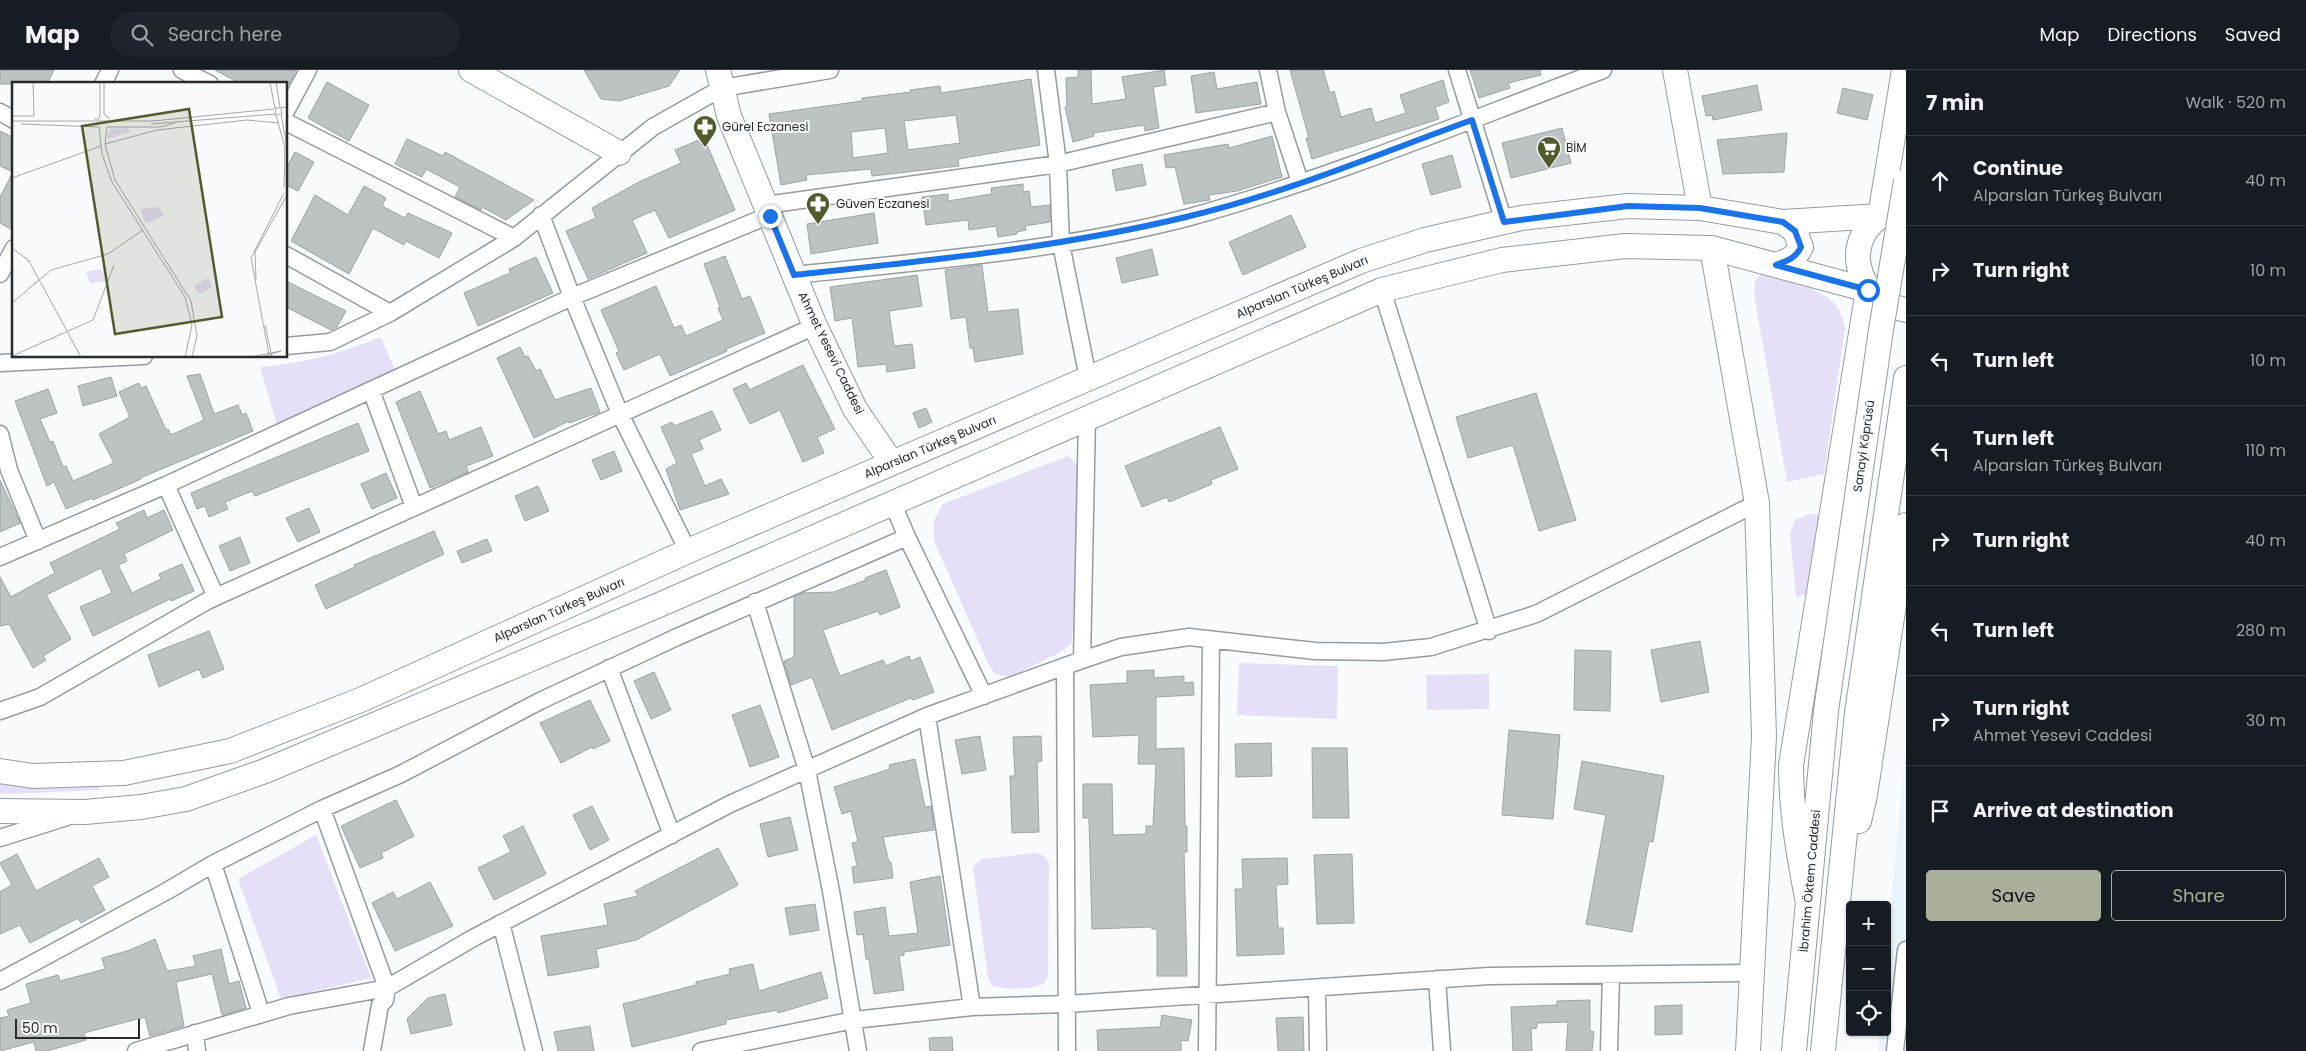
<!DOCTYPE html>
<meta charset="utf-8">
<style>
body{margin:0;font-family:Poppins,sans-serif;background:#20242c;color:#f1f3f6}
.controls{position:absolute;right:15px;bottom:15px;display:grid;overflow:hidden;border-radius:5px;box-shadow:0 1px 4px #0004}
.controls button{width:45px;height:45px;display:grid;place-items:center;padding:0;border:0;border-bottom:1px solid #363941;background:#171b24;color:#f1f3f6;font:25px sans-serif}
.scale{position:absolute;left:15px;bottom:12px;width:125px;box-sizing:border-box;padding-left:5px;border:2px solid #292a2c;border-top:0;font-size:14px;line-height:18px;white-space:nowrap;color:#292a2c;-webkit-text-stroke:4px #f9fcff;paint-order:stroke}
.stop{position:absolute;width:15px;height:15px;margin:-11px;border:4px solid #1a73e8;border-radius:50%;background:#fff}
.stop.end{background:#1a73e8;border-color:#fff;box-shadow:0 1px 5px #0008}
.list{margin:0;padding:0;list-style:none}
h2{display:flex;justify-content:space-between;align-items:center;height:65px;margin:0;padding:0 20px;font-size:21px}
h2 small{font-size:16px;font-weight:400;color:#9ea1a6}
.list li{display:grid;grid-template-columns:32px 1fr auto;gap:15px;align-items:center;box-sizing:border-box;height:90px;padding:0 20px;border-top:1px solid #363941}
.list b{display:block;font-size:19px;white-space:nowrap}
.list p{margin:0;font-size:16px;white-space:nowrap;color:#9ea1a6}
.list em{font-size:16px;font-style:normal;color:#9ea1a6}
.actions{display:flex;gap:10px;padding:15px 20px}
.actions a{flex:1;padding:11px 0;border:1px solid #a9af9b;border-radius:5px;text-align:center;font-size:18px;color:#a9af9b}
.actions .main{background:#a9af9b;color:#111}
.icon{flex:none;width:28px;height:28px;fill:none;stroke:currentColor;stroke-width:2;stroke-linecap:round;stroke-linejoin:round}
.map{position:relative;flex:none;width:1906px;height:981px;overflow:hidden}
header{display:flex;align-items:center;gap:30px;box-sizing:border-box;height:70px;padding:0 25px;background:#171b24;border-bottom:1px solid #363941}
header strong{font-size:24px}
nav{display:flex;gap:28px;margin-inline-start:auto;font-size:18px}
.search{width:350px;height:45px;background:#20242c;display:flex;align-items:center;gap:12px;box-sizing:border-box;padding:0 18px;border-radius:28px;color:#9ea1a6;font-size:19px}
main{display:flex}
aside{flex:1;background:#171b24}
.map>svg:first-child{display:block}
.built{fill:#e9f3fc}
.green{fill:#e6dff8}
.building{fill:#bdc3c5;stroke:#9ea3a5;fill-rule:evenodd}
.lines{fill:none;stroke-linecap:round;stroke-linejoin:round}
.street-casing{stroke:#979a9e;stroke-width:19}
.secondary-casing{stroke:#979a9e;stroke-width:26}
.street{stroke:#fff;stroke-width:16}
.secondary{stroke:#fff;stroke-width:24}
.secondary-bridge-casing{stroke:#979a9e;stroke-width:26;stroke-linecap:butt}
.secondary-bridge{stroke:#fff;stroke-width:24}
.route{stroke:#1a73e8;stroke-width:6}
.labels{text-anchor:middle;stroke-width:4;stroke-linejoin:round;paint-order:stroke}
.poi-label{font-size:12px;fill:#292a2c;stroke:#f9fcff;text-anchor:start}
.street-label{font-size:12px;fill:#292a2c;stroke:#f9fcff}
.inset-road{fill:none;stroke:#a6a8ab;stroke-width:1}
.view{fill:#525b2b;fill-opacity:0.15;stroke:#525b2b;stroke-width:2.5}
.inset-edge{fill:none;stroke:#292a2c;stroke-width:2.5}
</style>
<header>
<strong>Map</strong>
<div class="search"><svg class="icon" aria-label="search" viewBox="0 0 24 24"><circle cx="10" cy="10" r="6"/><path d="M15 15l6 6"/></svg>Search here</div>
<nav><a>Map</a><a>Directions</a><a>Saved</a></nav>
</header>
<main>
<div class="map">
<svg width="1906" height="981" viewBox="0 0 1906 981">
<rect width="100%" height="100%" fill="#f9fcff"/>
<path class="built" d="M1906 677V981H1878L1880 962H1887V878Z"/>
<path class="green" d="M1761 203C1781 208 1820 218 1834 233 1840 240 1843 249 1845 258L1824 404 1787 412 1754 224 1755 211Z
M381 267 395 300 277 355 260 297C303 294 341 283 381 267Z
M1068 386 1086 402 1090 420 1071 574 1059 583 1010 607 995 604 988 593 934 471V450L943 434Z
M1813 443 1819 446 1810 523 1796 527 1790 464 1795 450Z
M1239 593 1338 596 1337 649 1237 645Z
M1489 604V639L1427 640 1426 605Z
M98 711 100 720 0 724V712Z
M316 765 371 908 281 929 238 809Z
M1035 783C1043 784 1046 786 1049 794L1048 905 1045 913C1031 920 1007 920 993 916L988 908 973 797 982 789Z"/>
<path class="building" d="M0 0H54L47 14H0Z
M215 0H296L289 14H241Z
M584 0H680L669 16 619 31 601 29Z
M1078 0H1091L1092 34 1126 29 1122 7 1164 0 1166 15 1153 17 1159 58 1145 61 1144 55 1093 63 1094 66 1073 72 1065 37H1067L1066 8 1078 7Z
M1290 0H1323L1330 23 1334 21 1341 47 1371 38 1375 53 1406 43 1400 25 1443 10 1449 32 1435 37 1439 49 1312 89 1306 68H1309Z
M1470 0H1540L1541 5 1508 13 1510 18 1479 28Z
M1214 2 1217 19 1257 12 1261 34 1196 43 1191 6Z
M1031 9 1040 75 958 89 959 96 872 106 871 99 806 105 807 110 781 115 769 44 862 31V28L911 22 910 20 940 16 941 23ZM956 45 960 73 908 80 904 51ZM885 58 888 83 853 88 851 62Z
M327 12 369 35 349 71 308 48Z
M1757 15 1762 40 1713 50 1712 45 1706 46 1702 26Z
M1843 18 1873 25 1867 50 1837 43Z
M1562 58 1571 93 1511 108 1502 73Z
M0 61 14 68V161L0 153V127L13 102 0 96Z
M1787 63 1784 102 1723 104 1717 70Z
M1272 66 1282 107 1237 121 1209 125 1210 130 1184 134 1175 97 1166 98 1164 85 1228 74 1229 78Z
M704 68 735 140 669 168 655 140 632 150 647 183 588 209 566 161 596 148 592 138 639 112 681 93 675 80Z
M407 69 443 86 445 82 534 130 506 150 482 137 481 140 455 127 460 117 426 99 422 107 395 94Z
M295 82 314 92 298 121 286 115V99Z
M1452 85 1461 117 1431 125 1422 94Z
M1142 94 1146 115 1116 121 1112 100Z
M1023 114V122L1029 121 1031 137 1050 135V152L1025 156 1026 160 1017 162V164L998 167 996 156 969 160 968 150 926 155 922 127 948 124V131L992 124 991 118Z
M364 116 386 128 382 136 405 148 408 143 452 163 439 188 406 171 404 175 373 158 349 204 291 171 315 125 348 145Z
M874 143 878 173 811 184 807 154Z
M1291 145 1306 177 1243 205 1229 172Z
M1152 179 1158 205 1122 213 1116 188Z
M725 186 742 229 750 226 765 263 726 279 727 281 670 306 660 284 624 300 616 283 619 281 601 240 656 216 674 258 681 255 686 266 723 250 718 238 720 237 704 194Z
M536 187 553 223 478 256 464 223 510 203 509 199Z
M982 195 988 242 1018 239 1023 284 975 292 973 278H970L966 247 951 249 945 200Z
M917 205 922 236 889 241 894 276 912 274 915 298 887 302 886 294 858 297 852 248 835 251 830 217Z
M286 211 346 241 337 257 331 260 286 237Z
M520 277 525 287 528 286 536 301 540 299 555 330 591 318 600 342 569 353V351L534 368 497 288Z
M803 295 835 359 817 367 824 383 803 392 780 340 750 354 733 319 746 313 749 320Z
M200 304 214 344 238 335 242 345 246 343 253 361 140 408 141 409 93 430 92 428 66 439 54 412 47 416 15 331 48 319 57 343 40 349 50 372 53 371 63 397 66 396 73 411 114 393 99 364 130 347 119 322 139 313 141 318 146 316 166 360 168 359 171 365 204 350 187 306Z
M111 307 117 326 83 336 78 316Z
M420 321 438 364 446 361 449 370 481 357 493 386 466 396 468 402 430 418 396 332Z
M1536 323 1576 450 1539 461 1513 375 1468 388 1456 347Z
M926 338 932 352 919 358 913 343Z
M712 341 721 360 699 370 703 379 691 384 705 416 721 409 729 424 680 440 666 399 677 393 661 357 672 352 674 356Z
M358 353 369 381 255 426 252 421 225 432 228 439 209 447 205 436 197 439 191 423Z
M1220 357 1238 399 1211 410 1212 414 1169 432 1167 427 1142 437 1125 396Z
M614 381 622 401 601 410 592 390Z
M386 403 397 428 372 439 361 414Z
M0 410 20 453 0 462Z
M538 416 549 441 525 451 515 426Z
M309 438 320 462 298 472 286 448Z
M144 440 147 448 164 440 173 460 124 484 127 491 118 495 132 523 161 509 159 504 182 494 194 521 171 531 170 529 93 566 80 537 112 523 101 498 46 525 71 569 43 586 46 590 33 598 9 554 0 556V507L11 527 55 503 50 493 120 459 116 453Z
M434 461 444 484 326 539 315 515 355 497 354 495Z
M240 467 250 493 230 501 219 476Z
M487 469 492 481 462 493 457 481Z
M886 500 900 537 880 545 878 541 823 560 837 599 840 606 883 590 886 596 909 586 911 591 920 587 934 622 913 630 911 628 832 660 812 607 791 615 784 591 794 587V527L803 523 834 522 866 510 865 508Z
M209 561 224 599 203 608 199 599 159 617 148 585Z
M1700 571 1709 622 1661 632 1651 580Z
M1575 580 1611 581 1610 641 1574 640Z
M1154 600V608L1184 606V613L1193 612 1194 625 1156 627V679L1184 678 1185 756H1187V782H1184L1187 906H1157V859H1152L1151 857 1092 859 1089 748H1083V714H1112L1113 765 1146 764V756H1153L1156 694H1138L1139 665 1093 667 1090 615 1127 613V601Z
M654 602 671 640 651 649 634 611Z
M590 630 610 671 593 679 592 677 561 693 540 653Z
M760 635 779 687 750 697 732 645Z
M1509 660 1560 665 1553 749 1502 745Z
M980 666 986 700 962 704 955 670Z
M1041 666 1042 691 1037 692 1039 762 1012 763 1010 706H1015L1013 667Z
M1271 673 1272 706 1236 707 1235 674Z
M1312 678H1347L1349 748H1313Z
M915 689 925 737 931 736 934 760 883 767 889 792H891L893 808 854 813 852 797 857 796 852 773 858 772 851 741 842 744 834 717 890 699 889 695Z
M1582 691 1664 706 1653 772 1649 771 1632 862 1586 854 1606 745 1574 739Z
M396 730 414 766 381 783 383 788 360 798 341 756Z
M592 736 609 770 590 780 573 745Z
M790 747 798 780 768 787 760 754Z
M523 756 546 804 494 830 478 798 511 782 503 766Z
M718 778 738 815 636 870 596 879 599 897 548 906 541 866 608 855 604 834 638 826 635 821Z
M17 784 36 821 99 788 109 807 92 816 105 840 81 853 78 848 30 873 20 855 0 864V822L12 815 0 793Z
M1352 784 1354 853 1317 854 1314 785Z
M1287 788 1288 814 1276 815 1278 858H1283L1284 884 1237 886 1235 819H1243L1242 789Z
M940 806 950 875 904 882V885L899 886 904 920 874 924 869 889H866L863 864 857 865 854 842 885 837 889 866 918 863 910 812Z
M430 812 453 856 395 881 372 833 393 822 397 829Z
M815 834 819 860 790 865 785 838Z
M155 869 167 901 196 896 193 886 221 879 229 914 239 911 246 938 222 945 212 904 176 912 184 956 150 966 145 947 84 963 86 970 47 981H36L34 972 0 981V948L9 946 7 940 31 933 26 914 58 905 60 911 105 899 102 888 130 880Z
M753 894 759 921 821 902 828 928 778 943 777 940 726 950V954L632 977 623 934 696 915V912L730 904 729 899Z
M445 924 452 955 411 964 407 949 428 928Z
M1590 930V961L1594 962 1592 981H1566L1568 952 1537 953V958L1531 959 1532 981H1513L1511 937 1557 935V931Z
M1682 935V964L1655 965V936Z
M1162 945 1192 950 1188 971 1181 970V981H1098L1097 960 1160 957Z
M1303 947 1304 981H1278L1276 948Z
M590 956 594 981H558L554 962Z
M952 967 953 981H930L929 968Z"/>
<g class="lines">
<g class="street-casing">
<path id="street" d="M182 0 210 14
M1046 0 1058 94 1061 174 1088 308
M1268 0 1277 42 1300 112
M1457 0 1504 152
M103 14 110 0
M286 41 308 0
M0 42 14 50
M286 52 514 168
M766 135 1058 94 1277 42
M541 145 572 227 620 344 688 481
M286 185 390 243
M0 204 14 178
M794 205C926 191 1061 181 1190 147 1331 108 1466 51 1603 0
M1382 220 1489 561
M286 276 330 272 390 243 514 168 653 57 722 18 830 0
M0 293 144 286
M371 320 414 437
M0 364 9 400 38 471
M166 415 216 527
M892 432 907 467 984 626
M0 487 166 415 572 227 770 145
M755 532 807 700 831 821 858 981
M1082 590 1087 348
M1065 596 1067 981
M609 598 672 765
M0 641 40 627 207 531 815 256
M927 646 972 937
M322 739 387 918 385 930 380 935 372 981
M0 768 67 747
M213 794 261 943
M501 853 534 981
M1437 909 1442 981
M0 911 167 821 213 794 322 739 401 704 540 631 677 567 907 467
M1317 918 1318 981
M195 963 197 981
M136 981 289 936 387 918 475 867 730 734 927 646 1082 590 1121 577 1189 567 1315 581 1383 582 1431 577 1536 544 1757 433
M701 981 854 950 972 937 1067 934 1489 906 1751 903
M1207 981 1211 570
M1609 981 1611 905
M1895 981 1906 880"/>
</g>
<g class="secondary-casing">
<path id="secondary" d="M471 0 619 83
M718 0 729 46 815 256 855 339 892 393
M1675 0 1700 138
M1888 142C1838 166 1855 232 1906 240
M1712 178 1757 433 1764 666 1748 981
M1776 195C1787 191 1796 188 1801 177L1795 161 1783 152
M0 701 33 706 124 703 230 681 363 629 688 481 1361 191 1425 170 1521 148 1628 136 1700 138 1783 152 1880 146 1904 0
M0 741 85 742 141 737 186 729 265 701 659 535 1382 220 1502 190 1625 176 1712 178 1868 220 1791 695C1791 742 1799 787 1808 833
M1859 751 1865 725 1906 455
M1794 981 1826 641
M1823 981 1857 643 1906 308"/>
</g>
<use href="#street" class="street"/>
<use href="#secondary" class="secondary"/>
<g class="secondary-bridge-casing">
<path id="secondary-bridge" d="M1826 641 1881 260 1906 111"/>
</g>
<use href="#secondary-bridge" class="secondary-bridge"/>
</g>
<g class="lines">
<path class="route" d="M770 146 794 205C926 191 1057 178 1186 147 1284 124 1378 84 1472 50L1504 152 1628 136 1700 138 1783 152 1795 161 1801 177C1796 188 1787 191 1776 195L1868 220"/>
</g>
<defs>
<g id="pharmacy-pin" transform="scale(1.25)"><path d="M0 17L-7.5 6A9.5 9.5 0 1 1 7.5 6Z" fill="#525b2b" stroke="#f9fcff"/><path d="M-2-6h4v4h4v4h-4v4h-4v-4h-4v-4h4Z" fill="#fff"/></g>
<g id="supermarket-pin" transform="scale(1.25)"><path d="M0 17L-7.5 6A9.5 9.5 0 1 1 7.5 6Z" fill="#525b2b" stroke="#f9fcff"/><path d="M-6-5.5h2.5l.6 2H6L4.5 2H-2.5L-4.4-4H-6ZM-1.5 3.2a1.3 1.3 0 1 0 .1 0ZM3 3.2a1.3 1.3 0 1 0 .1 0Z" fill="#fff"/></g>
</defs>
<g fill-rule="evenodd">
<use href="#pharmacy-pin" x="705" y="57"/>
<use href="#supermarket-pin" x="1549" y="78"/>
<use href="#pharmacy-pin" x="818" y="134"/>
</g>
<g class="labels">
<g class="poi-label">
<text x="722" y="61">Gürel Eczanesi</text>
<text x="1566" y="82">BİM</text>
<text x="836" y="138">Güven Eczanesi</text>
</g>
<g class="street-label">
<text transform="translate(1302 217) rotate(-23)" y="4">Alparslan Türkeş Bulvarı</text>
<text transform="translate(831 283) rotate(64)" y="4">Ahmet Yesevi Caddesi</text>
<text transform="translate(1864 376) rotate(-82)" y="4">Sanayi Köprüsü</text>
<text transform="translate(930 377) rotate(-23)" y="4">Alparslan Türkeş Bulvarı</text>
<text transform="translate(559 540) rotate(-24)" y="4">Alparslan Türkeş Bulvarı</text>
<text transform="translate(1810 811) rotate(-85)" y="4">İbrahim Öktem Caddesi</text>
</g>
</g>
<g transform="translate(12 12)">
<rect width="275" height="275" fill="#f9fcff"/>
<path d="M116 46 117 50 95 57 98 47ZM147 125 152 133 134 142 128 127ZM88 187 95 193 92 201 86 199 79 202 74 190ZM196 196 200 205 187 212 181 204Z" fill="#e6dff8"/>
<path class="inset-road" d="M92 0V32L98 37M258 0 263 27M264 0 268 25M269 26 270 32 263 33 264 26 275 25M269 32 275 65M264 33 273 66 272 105M0 34H22L21 0M82 37H87L88 31V0M0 39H141L262 27M163 41 148 45H95L93 62 103 98 179 219 185 254 180 275M9 42 87 45 90 72 100 100 173 215 180 243 173 275M139 42 263 32M93 62 145 48 235 38 267 41M0 96 89 64M0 166 17 179 69 275M244 198 243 170 275 113M0 221 39 188 96 172 131 148M253 243 260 275M257 273 239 176 272 111M0 274 81 238 102 183M239 275 269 269 250 275"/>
<path class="view" d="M177 27 210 235 103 252 70 44Z"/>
<rect width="275" height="275" class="inset-edge"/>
</g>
</svg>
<div class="controls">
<button>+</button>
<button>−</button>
<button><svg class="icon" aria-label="locate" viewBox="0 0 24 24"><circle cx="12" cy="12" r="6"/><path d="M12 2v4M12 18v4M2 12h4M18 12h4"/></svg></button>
</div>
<div class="scale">50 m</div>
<div class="stop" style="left:1868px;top:220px"></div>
<div class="stop end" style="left:770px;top:146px"></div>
</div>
<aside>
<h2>7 min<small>Walk · 520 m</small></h2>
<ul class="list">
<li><svg class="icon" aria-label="ahead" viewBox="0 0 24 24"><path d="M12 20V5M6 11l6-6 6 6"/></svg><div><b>Continue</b><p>Alparslan Türkeş Bulvarı</p></div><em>40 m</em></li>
<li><svg class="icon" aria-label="right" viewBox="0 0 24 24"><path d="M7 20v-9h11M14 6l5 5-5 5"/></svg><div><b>Turn right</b></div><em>10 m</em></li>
<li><svg class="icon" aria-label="left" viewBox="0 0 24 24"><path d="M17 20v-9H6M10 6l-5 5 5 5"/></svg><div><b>Turn left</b></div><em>10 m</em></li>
<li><svg class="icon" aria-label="left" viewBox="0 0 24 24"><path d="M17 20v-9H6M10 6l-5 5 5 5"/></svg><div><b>Turn left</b><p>Alparslan Türkeş Bulvarı</p></div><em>110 m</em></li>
<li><svg class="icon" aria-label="right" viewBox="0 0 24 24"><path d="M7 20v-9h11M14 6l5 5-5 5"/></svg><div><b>Turn right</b></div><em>40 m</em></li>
<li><svg class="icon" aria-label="left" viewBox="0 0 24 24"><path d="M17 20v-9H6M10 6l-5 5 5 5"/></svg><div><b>Turn left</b></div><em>280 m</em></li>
<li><svg class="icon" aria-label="right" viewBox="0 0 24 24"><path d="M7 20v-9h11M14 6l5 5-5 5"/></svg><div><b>Turn right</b><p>Ahmet Yesevi Caddesi</p></div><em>30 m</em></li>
<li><svg class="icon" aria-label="arrive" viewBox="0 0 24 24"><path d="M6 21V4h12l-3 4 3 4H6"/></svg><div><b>Arrive at destination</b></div></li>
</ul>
<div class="actions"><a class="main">Save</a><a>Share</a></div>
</aside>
</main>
